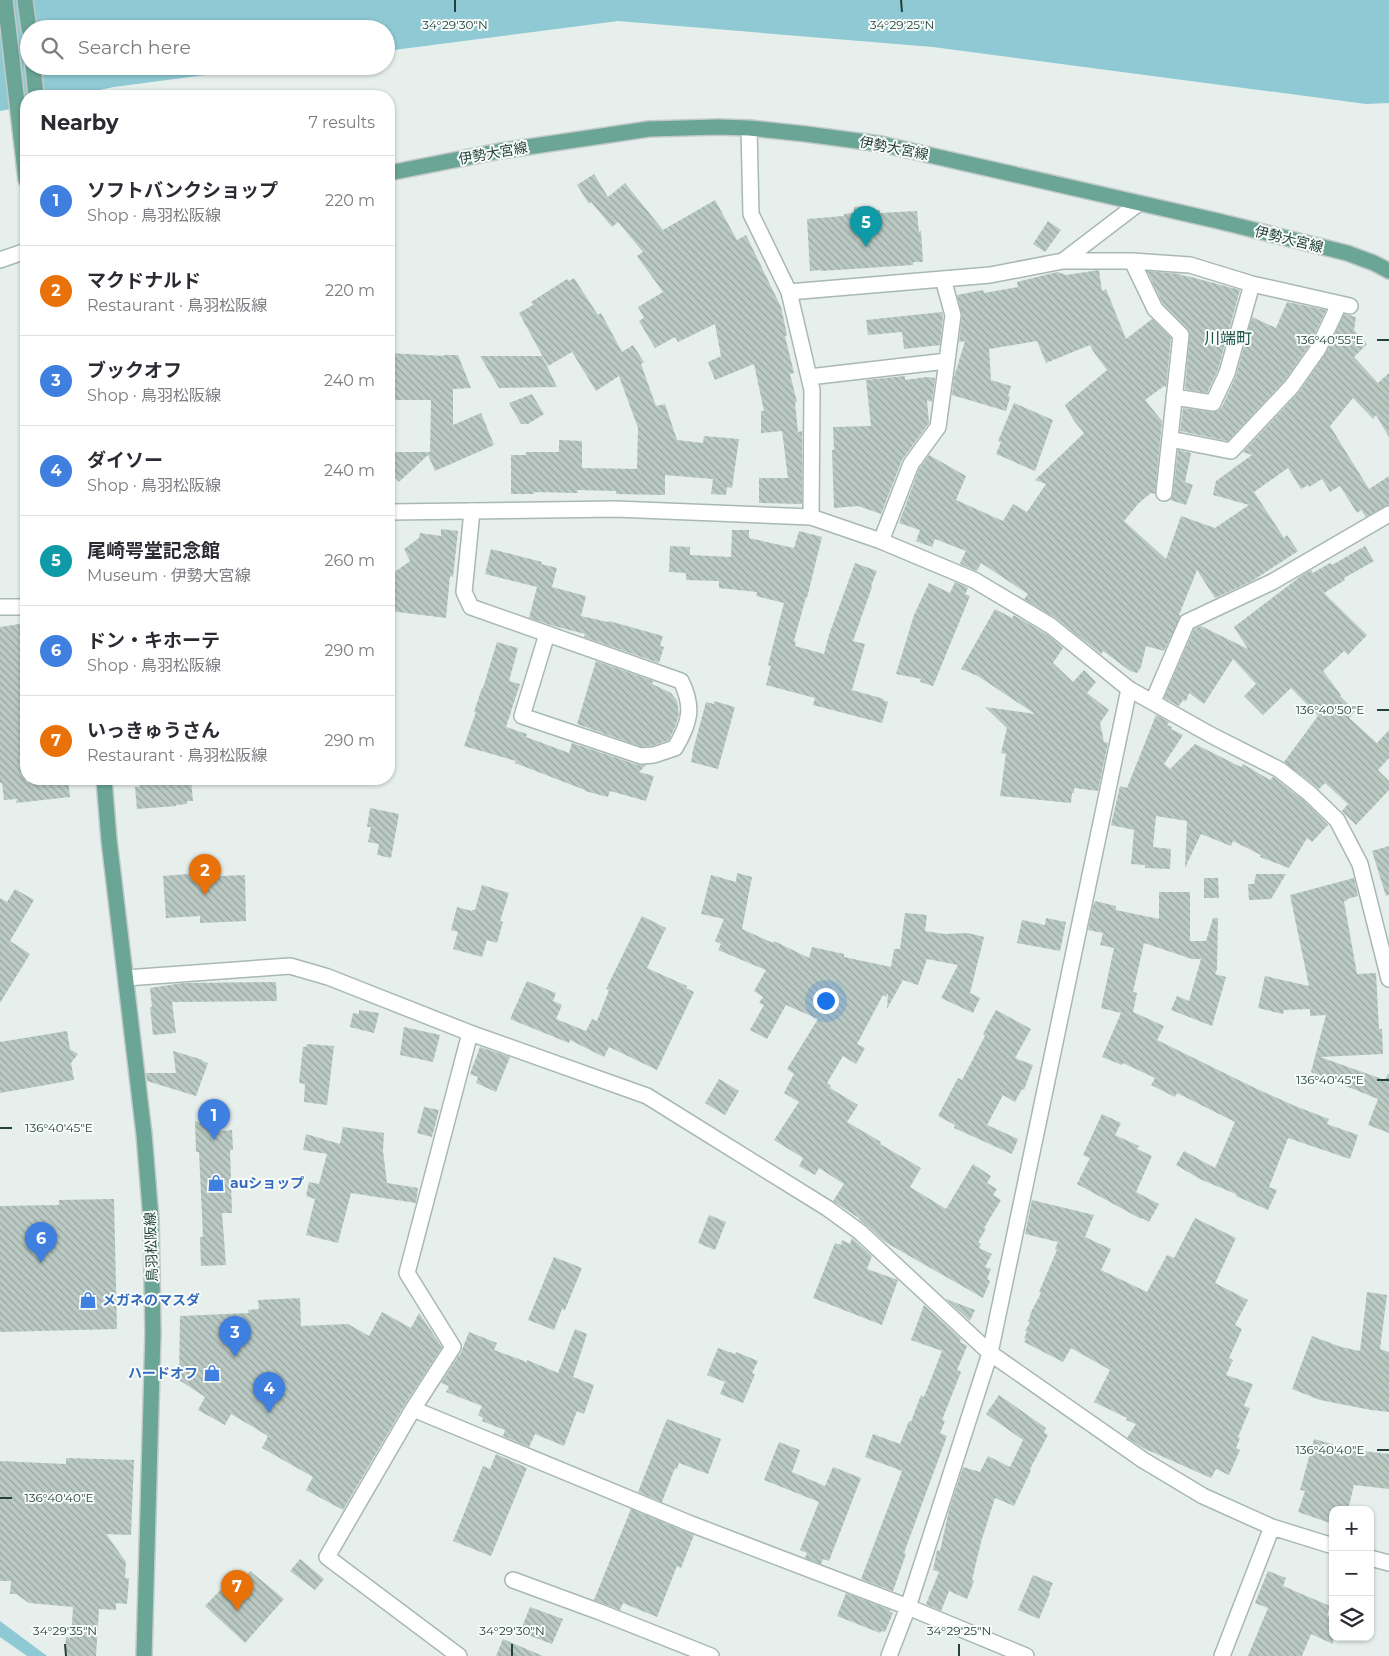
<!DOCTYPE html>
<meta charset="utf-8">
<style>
body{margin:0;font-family:Montserrat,"Noto Sans JP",sans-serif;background:#f2f2f3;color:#2b2b33}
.controls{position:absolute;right:15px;bottom:15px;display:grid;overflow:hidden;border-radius:10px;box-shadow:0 1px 4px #0004}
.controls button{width:45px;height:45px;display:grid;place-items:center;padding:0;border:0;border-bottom:1px solid #e1e1e2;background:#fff;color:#2b2b33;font:25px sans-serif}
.you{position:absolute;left:825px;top:1000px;width:18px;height:18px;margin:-12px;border:4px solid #fff;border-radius:50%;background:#1a73e8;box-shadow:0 0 0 8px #1a73e833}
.badge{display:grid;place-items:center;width:32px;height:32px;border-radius:50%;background:#db2777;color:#fff;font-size:16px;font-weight:700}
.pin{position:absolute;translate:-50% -41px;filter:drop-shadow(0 1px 2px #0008)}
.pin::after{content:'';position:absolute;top:26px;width:18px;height:15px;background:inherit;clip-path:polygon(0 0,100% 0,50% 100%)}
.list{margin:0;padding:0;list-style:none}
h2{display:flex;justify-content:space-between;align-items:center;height:65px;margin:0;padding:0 20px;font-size:21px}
h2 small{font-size:16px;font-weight:400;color:#7c7c81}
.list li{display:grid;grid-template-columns:32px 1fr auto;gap:15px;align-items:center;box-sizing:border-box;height:90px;padding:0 20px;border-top:1px solid #e1e1e2}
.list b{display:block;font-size:19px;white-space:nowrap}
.list p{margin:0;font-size:16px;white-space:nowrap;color:#7c7c81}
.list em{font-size:16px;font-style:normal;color:#7c7c81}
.icon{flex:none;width:28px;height:28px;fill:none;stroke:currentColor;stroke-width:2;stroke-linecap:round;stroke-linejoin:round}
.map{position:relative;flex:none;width:1389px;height:1656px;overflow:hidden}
.search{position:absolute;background:#fff;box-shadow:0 1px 4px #0004;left:20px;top:20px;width:375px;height:55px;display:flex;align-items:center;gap:12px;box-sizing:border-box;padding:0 18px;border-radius:28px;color:#7c7c81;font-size:19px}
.panel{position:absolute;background:#fff;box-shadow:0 1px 4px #0004;left:20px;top:90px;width:375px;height:695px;border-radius:20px}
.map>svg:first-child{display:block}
.water{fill:#8ec9d4}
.building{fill:url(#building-back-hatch)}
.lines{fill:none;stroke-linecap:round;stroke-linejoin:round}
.minor-casing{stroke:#a8b8b2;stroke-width:18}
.tertiary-casing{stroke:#a8b8b2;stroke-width:18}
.secondary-casing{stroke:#a4bbb3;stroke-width:18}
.primary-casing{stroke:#c2cac8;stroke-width:18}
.minor{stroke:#fff;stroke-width:15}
.tertiary{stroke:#fff;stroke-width:15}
.secondary{stroke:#fff;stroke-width:15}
.primary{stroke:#6aa596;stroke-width:15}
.ticks{fill:none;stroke:#24423a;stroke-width:2}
.labels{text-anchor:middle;stroke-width:4;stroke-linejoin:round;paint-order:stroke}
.street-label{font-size:14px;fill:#24423a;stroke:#f7fbf9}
.shop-label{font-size:14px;font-weight:bold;fill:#366cbe;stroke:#f7fbf9;text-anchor:start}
.quarter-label{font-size:16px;fill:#1f5548;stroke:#f7fbf9}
.ticks-label{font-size:12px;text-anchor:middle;fill:#24423a;stroke:#f7fbf9;stroke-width:4;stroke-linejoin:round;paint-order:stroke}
</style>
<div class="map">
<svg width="1389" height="1656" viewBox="0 0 1389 1656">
<defs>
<pattern id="building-back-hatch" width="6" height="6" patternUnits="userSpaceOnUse" patternTransform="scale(1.25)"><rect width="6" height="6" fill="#bbcac4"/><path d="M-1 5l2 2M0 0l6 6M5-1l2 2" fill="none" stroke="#98a6a0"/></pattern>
</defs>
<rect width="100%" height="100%" fill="#e6efeb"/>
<path class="water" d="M0 0H1389V103L1366 104 933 47 618 21 386 51V29H29V66H272L114 87 71 96H26V106L0 111Z
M0 1621 47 1656H27L0 1637Z"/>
<path class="building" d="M594 174 608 197 625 183 663 230 715 200 737 240 746 235 781 307 787 335 785 336 794 373 790 374 797 402 795 403 798 432 802 431V504L759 503V478H788L782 431 761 433V411H764L754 364 715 380 708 362 721 356 715 324 678 342 675 337 655 348 639 321 644 318 638 307 663 292 637 256 643 252 618 222 612 227 591 202 589 204 577 185Z
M870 206V211L880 210V213L917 211 919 232 921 231 923 262H913V265L821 271V270L810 271 807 219 844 216V214L854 213V207Z
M1048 221 1061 230 1045 252 1033 244Z
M1099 270 1102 291 1106 289 1126 339 1152 319 1171 338 1166 387 1164 386 1145 400 1162 421 1155 494 1151 493 1139 503 1124 521 1166 559 1181 516 1215 528 1249 505 1213 495 1216 481 1252 455 1243 452 1300 391 1326 353 1344 314 1356 317 1354 330 1367 344 1354 357 1378 383 1389 373V437L1376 415 1373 419 1353 398 1330 426 1369 489 1389 476V505L1366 517 1361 510 1357 513 1340 486 1330 492 1322 479 1309 487 1308 485 1301 489 1288 468 1254 492 1284 538 1287 535 1298 551 1252 581 1215 598 1197 570 1179 615 1181 616 1164 651 1146 646 1141 667 1137 673 1130 671 1103 651 1101 654 1057 619 1024 599 1028 594 981 563 977 571 962 565 960 563 966 551 935 539 932 547 916 541 920 530 899 523 919 469 929 455 966 476 956 500 1003 521 1013 504 1027 512 1046 484 1035 480 1084 433 1074 421 1065 405 1107 370 1093 351 1090 345 1046 363 1037 341 989 349 991 380 1011 386 1008 396 1010 397 1006 411 952 395 954 377 965 341 959 342 962 316 957 295 983 290 984 293 1018 287 1017 282 1057 272 1066 275Z
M1147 271 1181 274 1180 275 1191 277 1240 290 1218 370 1207 393 1185 389 1190 332 1163 304Z
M574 278 598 315 601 313 622 352 633 345 644 362 641 364 656 406 665 404 677 440 703 443 704 436 739 439 732 488 727 487 726 495 711 494 713 479 665 475V495L616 494V491L577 490 578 493 534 492V494H511V455H526V452H559V440L582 441V468L637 469 638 428 619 376 596 391 572 352 548 366 519 313 533 305 531 302 567 279 569 281Z
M1287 302 1326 310 1310 344 1285 380 1228 441 1180 431 1183 408 1212 412 1218 411 1222 407 1236 376 1252 317 1276 328Z
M942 312 943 316 940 345 904 349 902 332 868 335 866 320Z
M389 353 444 356V355H458L471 388 453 389V425L481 413 494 445 435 471 428 455 399 482 389 471V452H430L431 400H389Z
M480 356H542L557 387 499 388Z
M905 376V380L927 377 935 378 932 402 927 400 929 423 902 460 881 514 858 506 834 508 832 450H834L833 427 871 426 866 380Z
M532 394 544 414 528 424H521L509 403Z
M1014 403 1053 420 1035 471 996 454 1001 442 998 441Z
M1178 450 1191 453 1185 482 1193 485 1186 505 1170 500 1173 494Z
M441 529 458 531 453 577 450 576 446 618 389 611V576L410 561 404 549 419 538 420 533 441 536Z
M732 530H749V538L794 548 799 531 822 537 807 598 806 597 794 641 796 642 795 646 824 654 829 635 855 563 877 571 871 586 872 587 853 641 865 644 852 690 884 699 883 700 888 702 882 723 813 705 815 698 766 685 771 666 768 665 784 603 756 596 757 592 719 588V581L686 580V573L669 572 670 546 690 547V555L731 557Z
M1365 546 1374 561 1344 578 1345 580 1324 593 1367 635 1348 655 1344 651 1323 671 1341 695 1340 696 1355 711 1349 718 1377 743 1389 730V758L1378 770 1389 781V790L1356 825 1342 811 1348 804 1325 783 1319 789 1284 762 1318 716 1291 688 1263 715 1244 696 1256 684 1233 659 1204 704 1189 693 1186 701 1183 700 1179 706 1164 698 1194 629 1201 626 1248 649 1234 627 1301 576 1311 570 1313 573 1330 563 1332 565Z
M491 549 542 562 541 564 557 568 552 587 586 596 581 616 608 622 609 621 663 636 660 646 664 647 659 663 584 637 585 634 554 626 529 618 537 587 485 574Z
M955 582 968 588 965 594 970 596 933 686 920 682 921 679 896 674 914 615 929 583 950 593Z
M995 609 1012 618 1014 615 1046 634 1063 648 1053 663 1073 682 1084 670 1096 682 1087 693 1109 710 1100 723 1104 742 1108 743 1098 791 1074 788V793H1072L1071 803 1000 796 1006 754 1001 753 1007 728 985 707 1035 714 978 676 961 669Z
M26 623V782L68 779 70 797 16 803 17 799 4 800 2 783H0V627Z
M497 642 518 648 509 681 520 684 506 727 527 734 526 737 569 753 572 743 638 765H646L639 772 654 776 646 801 610 791 608 797 585 791V790L515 763 516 761 464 746 476 712H474L482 688H483Z
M596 661 653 681 652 684 671 693 677 701 679 714 675 727 669 740 652 746 642 747 577 724Z
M714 701 735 707 718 769 691 762 693 754H692L706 702 714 704Z
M1156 715 1169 722 1167 725 1172 727 1171 729 1183 735 1164 764 1170 769 1195 744 1241 767 1243 764 1270 780 1273 777 1275 778 1303 800 1328 825 1312 842 1307 838 1289 868 1260 857 1261 855 1233 841 1231 846 1201 834 1185 868 1187 821 1156 816 1153 847 1171 849 1170 869 1145 868V865L1131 864 1134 830 1111 825 1120 786 1127 788Z
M139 779H191L193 801H187V804L176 805V806L137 809 135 787H140Z
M370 808 399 814 391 858 377 855 379 844 368 842 371 827H367Z
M1389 846V895L1386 896 1372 851Z
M199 873V877L245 875 246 921 200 923V916L166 918 163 876Z
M737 873 752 877 742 929 773 943 774 941 809 958 812 947 844 954V957L891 967 894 949H900L905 913 927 915 925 931 944 934 968 933 984 937 970 993 980 998 973 1013 941 998 958 965 927 959 918 985 903 980 887 1009 888 993 886 997 883 995 857 1044 865 1048 856 1064 843 1056 827 1083 831 1086 830 1088 858 1105 847 1122 881 1142 880 1144 921 1168 910 1187 946 1209 973 1164 991 1176 987 1183 997 1189 993 1195 1001 1200 984 1228 986 1229 978 1242 981 1244 979 1248 992 1254 985 1267 991 1269 987 1279 990 1281 983 1298 885 1242 859 1219V1218L833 1201 844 1184 819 1168 815 1175 799 1166 803 1158 774 1140 799 1102 784 1093 794 1074 787 1069 818 1019 786 1005 767 1039 750 1030 764 1005 759 1003 763 997 754 991 766 970 718 950 721 944 715 941 724 919 701 914 711 875 736 882Z
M1256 874H1286L1271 899 1249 900 1248 884H1254Z
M1204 878H1218L1219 898H1204Z
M1354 878 1358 896 1347 899V901H1344L1357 974 1376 973 1379 1029H1382L1383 1054 1320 1057 1385 1080 1388 1074H1389V1133L1368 1125 1378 1099 1311 1072 1326 1015 1310 1016V1009L1284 1010 1283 1014 1258 1008 1265 976 1309 986 1290 895Z
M482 885 509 893 500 921 503 922 497 943 487 940 482 957 453 949 458 932 451 930 457 907 472 911V910H475Z
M15 889 34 900 10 941 30 954 0 1003V898L7 902Z
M1159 892H1190V941H1206L1213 918H1218L1217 969 1215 974 1226 977 1212 1026 1171 1010 1177 996 1189 1001 1201 959H1192L1144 943 1133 992 1137 993 1133 1012 1164 1026 1157 1040 1257 1089 1295 1106 1329 1119 1327 1124 1358 1135 1350 1159 1288 1138 1269 1187 1277 1190 1268 1210 1236 1196V1194L1202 1180 1176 1165 1184 1151 1215 1168 1235 1122 1177 1093 1175 1097 1151 1085 1155 1078 1123 1063 1122 1065 1102 1057 1121 1013 1101 1008 1114 948 1100 945 1103 933 1088 930 1093 905 1095 901 1116 906V910L1159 919Z
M642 916 666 928 647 968 687 986 686 988 694 992 657 1070 609 1047 604 1057 570 1040 569 1043 510 1019 527 981 556 993 553 1001 562 1005 556 1019 586 1031 592 1019 597 1021 609 990 606 989Z
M1046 918 1066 922 1060 951 1017 943 1022 920 1045 925Z
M276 982 277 1001 172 1002 176 1033 153 1035 150 1007H152L150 988 183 983Z
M359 1010 379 1013 374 1033 350 1027 353 1013 359 1014Z
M996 1010 1031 1029 1015 1058 1033 1065 1024 1090 1022 1089 1015 1102 1003 1095 987 1125 1018 1139 1012 1154 954 1128 955 1125 938 1116 958 1078 962 1080 985 1036 983 1034Z
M404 1027 440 1035 433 1062 400 1055Z
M67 1031 70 1049 78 1054 71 1063 74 1080 0 1093V1042Z
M307 1044 334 1046 327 1105 304 1102 305 1084 299 1083 303 1047H306Z
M480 1047 510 1057 496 1092 476 1083 478 1077 470 1074Z
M173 1051 203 1060 202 1061 208 1063 196 1096 147 1081 146 1073H176Z
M719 1079 739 1091 725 1115 705 1103Z
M424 1107 439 1110 432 1137 417 1133Z
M1102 1114 1121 1123 1115 1135 1139 1146 1137 1149 1152 1156 1136 1192 1159 1204 1149 1222 1142 1218 1141 1219 1077 1184 1090 1158 1083 1155Z
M195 1121 221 1131 232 1130 233 1150H230L232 1213H222L226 1265 201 1266 200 1237H203L199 1152H196Z
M343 1127 384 1133 383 1151 387 1183 418 1188 416 1203 351 1193 338 1243 306 1235 315 1199 306 1196 309 1182 319 1184 327 1154 303 1150 306 1134 340 1144Z
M114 1199 117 1329 0 1332V1206L59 1205V1200Z
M1032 1200 1094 1215 1085 1237 1111 1249 1101 1270 1147 1292 1167 1255 1174 1258 1195 1218 1236 1238 1215 1283 1248 1300 1235 1325 1242 1329 1229 1358 1233 1360 1226 1375 1253 1384 1244 1406 1250 1408 1238 1437 1240 1438 1236 1448 1240 1450 1229 1475 1216 1469 1211 1478 1143 1448 1131 1440 1127 1438 1136 1424 1126 1420 1127 1418 1094 1402 1110 1370 1071 1348 1063 1362 1024 1342 1026 1339 1024 1338 1027 1332 1025 1331 1030 1322 1028 1321 1031 1314H1030L1041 1293 1039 1292 1057 1250 1055 1249 1058 1242 1025 1234Z
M709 1215 726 1222 715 1250 698 1243Z
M852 1238 872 1256 867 1269 898 1280 882 1325 813 1298 835 1243 841 1245 842 1240 850 1244Z
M554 1257 582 1268 565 1310 562 1309 554 1330 528 1320Z
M1367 1292 1387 1295 1380 1349 1389 1352V1412L1371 1410 1320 1400 1292 1389 1312 1336 1341 1347 1360 1351Z
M300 1298 301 1326 348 1324 369 1336 382 1312 411 1328 419 1313 442 1347 405 1404 343 1510 306 1490 313 1477 262 1448 268 1436 231 1414 225 1425 198 1410 205 1397 179 1380 180 1316 249 1313 248 1310 259 1309 258 1300Z
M946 1299 975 1310 970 1321Z
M924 1305 961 1339 960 1342 967 1346 957 1370 961 1372 942 1420 945 1421 940 1433 947 1436 904 1553 906 1554 893 1591 861 1579 902 1471 865 1457 873 1434 900 1444 909 1421 911 1422 921 1395 924 1397 942 1351 911 1340Z
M575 1329 587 1334 573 1377 594 1385 584 1414 577 1411 564 1446 535 1434 529 1447 503 1436 505 1430 482 1421 483 1418 478 1415 482 1406 446 1392 449 1386 441 1383 459 1355H460L469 1332 497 1343 494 1350 527 1362V1360L558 1373Z
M718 1348 735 1354 736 1352 758 1361 752 1373 755 1374 743 1403 720 1394 725 1382 707 1375Z
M999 1395 1046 1428 1044 1433 1048 1435 1030 1469 1031 1470 1014 1506 995 1498 981 1542 972 1580 974 1581 967 1599 949 1591 941 1611 926 1604 939 1572 933 1570 937 1550 940 1551 949 1510 963 1467 980 1472 988 1456 1010 1467 1023 1440 986 1414Z
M667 1419 721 1439 708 1474 679 1463 677 1469 675 1468 662 1502 638 1492Z
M1314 1439 1353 1450 1389 1454V1489L1354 1485 1348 1510H1333V1524L1298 1512 1305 1491 1300 1490Z
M779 1442 800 1450 792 1472 825 1486 833 1467 861 1478 829 1561 823 1559 821 1564 805 1558 807 1553 800 1550 819 1502 764 1480Z
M496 1454 527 1468 491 1556 453 1541 483 1466 490 1469Z
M66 1458 134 1460 131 1535 106 1534 126 1562 125 1578H129L127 1604 116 1603V1610L99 1609 96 1656H65L66 1637 71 1638 73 1607 29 1603 16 1594H10L11 1581H0V1461L66 1464Z
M631 1509 694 1535 681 1568 677 1566 657 1617 623 1603 620 1610 594 1600Z
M300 1559 324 1579 315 1590 290 1571Z
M250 1571 284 1599 245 1643 205 1606 230 1580 237 1586Z
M1268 1571 1286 1578 1283 1586 1330 1606 1327 1615 1333 1618V1644L1311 1634 1302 1656H1248L1268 1608 1255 1603Z
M1033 1575 1053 1583 1049 1592 1050 1593 1039 1619 1018 1610Z
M846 1593 890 1610 889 1611 893 1613 885 1632 881 1631 880 1633 837 1616Z
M530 1607 563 1619 552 1644 520 1632Z
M503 1639 543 1656H496Z"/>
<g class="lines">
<g class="minor-casing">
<path id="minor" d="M749 128 751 214 789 292 812 390 811 517
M1063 261H1132L1190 265 1252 284 1350 306
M1132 261 1155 309 1181 335 1164 493
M789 292 990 275 1063 261 1139 203
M809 377 947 361 953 315 943 279
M1174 397 1213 403 1227 373 1252 284
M1170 439 1231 451 1292 386 1318 349 1339 304
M472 511 464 592 471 607 681 681C694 707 690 723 675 748L654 755 641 756 522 716 547 634
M881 541 911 464 938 427 947 361
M0 607H26
M1153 701 1187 622 1272 582 1389 514
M126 978 290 966 328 977 470 1033 647 1096 827 1208 860 1232 990 1353 1143 1460 1203 1496 1272 1527 1333 1546
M413 1409 691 1524 908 1607 1026 1656
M1370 1558 1389 1563
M513 1580 600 1612 711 1656
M459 1656 327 1557 413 1409 453 1347 407 1273 470 1033
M889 1656 908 1607 990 1353 1129 689
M1222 1656 1272 1527"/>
</g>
<g class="tertiary-casing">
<path id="tertiary" d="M389 512 616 509 811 517 881 541 974 580 1051 626 1129 689 1211 735 1280 770 1309 793 1337 820 1360 864 1389 979"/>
</g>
<g class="secondary-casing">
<path id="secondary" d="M0 260 26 251"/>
</g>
<g class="primary-casing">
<path id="primary" d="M5 0 26 180
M25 0 29 29
M33 66 36 96
M389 173 500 151 649 129 718 127 749 128 806 134 881 144 1218 221 1347 253 1374 263 1389 271
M104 779 109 840 144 1134 151 1219 153 1333 144 1656"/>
</g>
<use href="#minor" class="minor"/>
<use href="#tertiary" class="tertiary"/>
<use href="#secondary" class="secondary"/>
<use href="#primary" class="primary"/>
</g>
<path class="ticks" d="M455 0V12M901 0 902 12M1377 340H1389M1377 710H1389M1377 1080H1389M0 1128H12M1377 1450H1389M0 1498H12M65 1644 66 1656M512 1644V1656M959 1644V1656"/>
<defs>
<g id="shop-bare" transform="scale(1.35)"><path d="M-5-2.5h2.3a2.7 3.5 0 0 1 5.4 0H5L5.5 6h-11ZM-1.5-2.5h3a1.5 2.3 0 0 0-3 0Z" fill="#3f7fe0" stroke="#f7fbf9" stroke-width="2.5" paint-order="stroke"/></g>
</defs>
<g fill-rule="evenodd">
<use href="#shop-bare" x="216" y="1183"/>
<use href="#shop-bare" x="88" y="1300"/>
<use href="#shop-bare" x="212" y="1373"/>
</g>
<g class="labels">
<g class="street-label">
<text transform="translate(894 148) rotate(11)" y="5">伊勢大宮線</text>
<text transform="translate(493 153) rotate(-10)" y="5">伊勢大宮線</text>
<text transform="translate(1289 239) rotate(14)" y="5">伊勢大宮線</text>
<text transform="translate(151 1247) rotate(-92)" y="5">鳥羽松阪線</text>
</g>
<g class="shop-label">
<text x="230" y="1188">auショップ</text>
<text x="102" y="1305">メガネのマスダ</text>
<text x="198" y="1378" text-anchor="end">ハードオフ</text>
</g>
<g class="quarter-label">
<text x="1228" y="344">川端町</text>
</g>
</g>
<g class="ticks-label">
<text x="455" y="29">34°29'30"N</text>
<text x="902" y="29">34°29'25"N</text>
<text x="1330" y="344">136°40'55"E</text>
<text x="1330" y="714">136°40'50"E</text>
<text x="1330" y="1084">136°40'45"E</text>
<text x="59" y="1132">136°40'45"E</text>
<text x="1330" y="1454">136°40'40"E</text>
<text x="59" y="1502">136°40'40"E</text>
<text x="65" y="1635">34°29'35"N</text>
<text x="512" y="1635">34°29'30"N</text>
<text x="959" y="1635">34°29'25"N</text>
</g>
</svg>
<div class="controls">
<button>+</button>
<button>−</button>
<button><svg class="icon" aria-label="layers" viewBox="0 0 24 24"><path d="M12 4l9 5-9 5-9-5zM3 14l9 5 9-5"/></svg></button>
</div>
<div class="you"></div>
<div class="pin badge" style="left:214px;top:1140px;background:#3f7fe0">1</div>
<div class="pin badge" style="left:205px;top:895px;background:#e8710a">2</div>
<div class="pin badge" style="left:235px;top:1357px;background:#3f7fe0">3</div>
<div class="pin badge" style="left:269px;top:1413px;background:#3f7fe0">4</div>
<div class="pin badge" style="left:866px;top:247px;background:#0f9aa8">5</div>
<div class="pin badge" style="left:41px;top:1263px;background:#3f7fe0">6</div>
<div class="pin badge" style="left:237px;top:1611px;background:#e8710a">7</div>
<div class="search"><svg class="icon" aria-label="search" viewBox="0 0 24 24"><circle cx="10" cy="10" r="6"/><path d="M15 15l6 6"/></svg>Search here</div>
<section class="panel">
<h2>Nearby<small>7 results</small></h2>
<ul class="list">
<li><span class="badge" style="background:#3f7fe0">1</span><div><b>ソフトバンクショップ</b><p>Shop · 鳥羽松阪線</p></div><em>220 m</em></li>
<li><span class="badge" style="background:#e8710a">2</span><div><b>マクドナルド</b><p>Restaurant · 鳥羽松阪線</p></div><em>220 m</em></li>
<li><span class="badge" style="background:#3f7fe0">3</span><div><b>ブックオフ</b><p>Shop · 鳥羽松阪線</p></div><em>240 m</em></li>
<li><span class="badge" style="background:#3f7fe0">4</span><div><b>ダイソー</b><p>Shop · 鳥羽松阪線</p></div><em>240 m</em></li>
<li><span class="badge" style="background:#0f9aa8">5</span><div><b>尾崎咢堂記念館</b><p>Museum · 伊勢大宮線</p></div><em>260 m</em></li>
<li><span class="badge" style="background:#3f7fe0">6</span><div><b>ドン・キホーテ</b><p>Shop · 鳥羽松阪線</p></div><em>290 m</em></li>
<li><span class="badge" style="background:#e8710a">7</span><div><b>いっきゅうさん</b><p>Restaurant · 鳥羽松阪線</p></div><em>290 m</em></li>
</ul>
</section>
</div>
